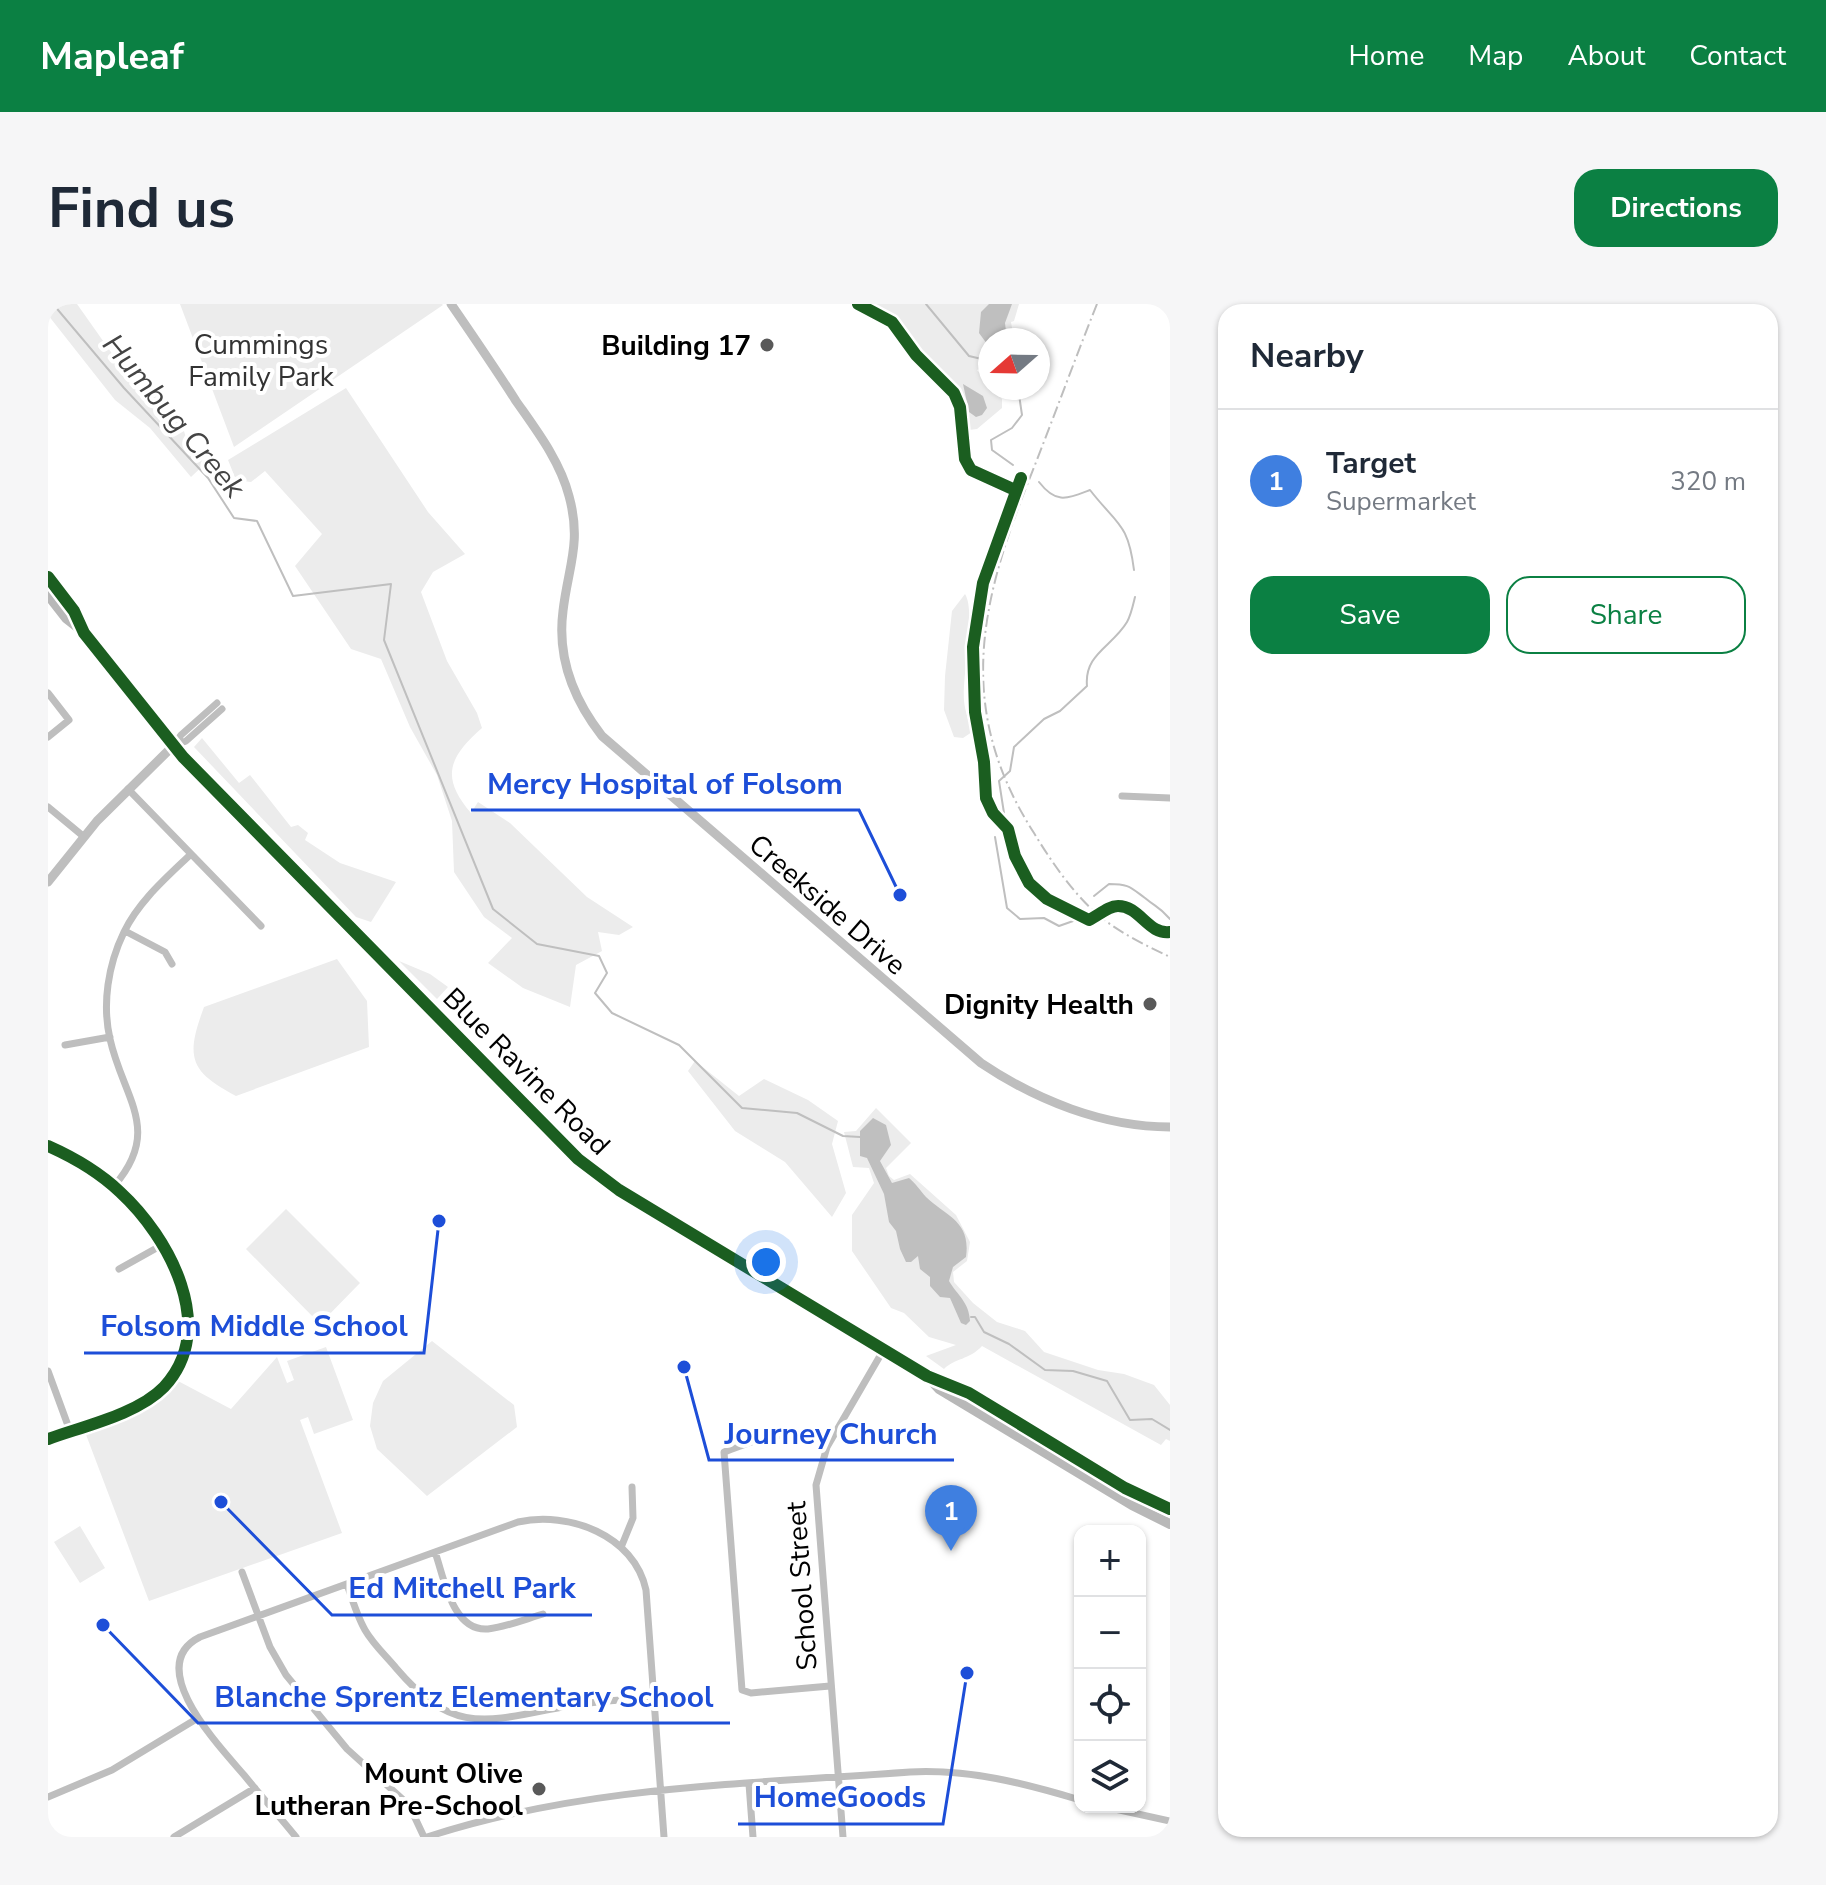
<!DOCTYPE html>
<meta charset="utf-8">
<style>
body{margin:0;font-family:"Nunito Sans",sans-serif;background:#f6f6f7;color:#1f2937}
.controls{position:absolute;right:24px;bottom:24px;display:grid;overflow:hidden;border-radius:16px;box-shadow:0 2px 6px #0004}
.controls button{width:72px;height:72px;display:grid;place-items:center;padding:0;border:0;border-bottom:2px solid #e0e1e3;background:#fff;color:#1f2937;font:40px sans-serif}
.compass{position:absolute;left:930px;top:24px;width:72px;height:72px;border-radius:50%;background:#fff;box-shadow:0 2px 6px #0004;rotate:250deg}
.you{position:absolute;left:718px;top:958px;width:28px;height:28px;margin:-20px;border:6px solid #fff;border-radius:50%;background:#1a73e8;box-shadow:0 0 0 12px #1a73e833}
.badge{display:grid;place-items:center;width:52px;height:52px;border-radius:50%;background:#0b8043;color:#fff;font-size:26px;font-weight:700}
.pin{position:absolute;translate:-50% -66px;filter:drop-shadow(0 2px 4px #0008)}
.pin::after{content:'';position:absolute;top:42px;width:28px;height:24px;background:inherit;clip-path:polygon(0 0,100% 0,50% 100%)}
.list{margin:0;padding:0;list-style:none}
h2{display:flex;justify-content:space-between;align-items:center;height:104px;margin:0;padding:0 32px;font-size:34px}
h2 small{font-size:26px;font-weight:400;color:#747a83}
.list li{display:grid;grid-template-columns:52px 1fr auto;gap:24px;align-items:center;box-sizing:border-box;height:144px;padding:0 32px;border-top:2px solid #e0e1e3}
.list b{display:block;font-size:30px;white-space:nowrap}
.list p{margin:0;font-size:26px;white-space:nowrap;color:#747a83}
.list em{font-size:26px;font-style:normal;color:#747a83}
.actions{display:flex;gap:16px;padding:24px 32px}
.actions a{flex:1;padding:18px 0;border:2px solid #0b8043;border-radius:24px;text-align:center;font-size:28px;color:#0b8043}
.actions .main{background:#0b8043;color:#fff}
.icon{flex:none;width:44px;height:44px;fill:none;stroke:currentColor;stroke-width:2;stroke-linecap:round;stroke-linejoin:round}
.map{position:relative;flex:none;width:1122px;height:1533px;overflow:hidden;border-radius:24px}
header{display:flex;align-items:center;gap:48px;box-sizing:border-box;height:112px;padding:0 40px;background:#0b8043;color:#fff}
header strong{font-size:38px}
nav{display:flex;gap:44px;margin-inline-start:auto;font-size:28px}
.intro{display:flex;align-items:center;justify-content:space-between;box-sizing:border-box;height:192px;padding:0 48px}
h1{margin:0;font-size:56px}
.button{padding:20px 36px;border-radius:24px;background:#0b8043;color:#fff;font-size:28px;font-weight:700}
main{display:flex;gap:48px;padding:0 48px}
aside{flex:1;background:#fff;border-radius:24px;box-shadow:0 2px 6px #0004}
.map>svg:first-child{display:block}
.green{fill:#ececec}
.water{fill:#bfbfbf}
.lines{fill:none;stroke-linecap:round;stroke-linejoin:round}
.stream{stroke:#bfbfbf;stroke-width:2}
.minor{stroke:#bebebe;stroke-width:7}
.tertiary{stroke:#bebebe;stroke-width:9}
.secondary{stroke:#b8b8b8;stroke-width:10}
.rail{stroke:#bebebe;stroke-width:2;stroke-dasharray:12 4 2 4;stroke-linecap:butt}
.cycleway-casing{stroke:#fff;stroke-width:17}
.cycleway{stroke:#1b5e20;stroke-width:12}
.poi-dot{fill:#595959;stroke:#fff;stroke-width:3}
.labels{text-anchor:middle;stroke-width:8;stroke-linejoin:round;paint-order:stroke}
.park-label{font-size:28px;fill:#333;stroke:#fff}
.poi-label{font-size:28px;font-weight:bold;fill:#000;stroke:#fff;text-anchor:end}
.street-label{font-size:28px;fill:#000;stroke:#fff}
.water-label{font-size:30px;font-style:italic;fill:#444;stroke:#fff}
.leader{fill:none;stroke:#1d4ed8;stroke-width:3}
.callout-dot{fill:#1d4ed8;stroke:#fff;stroke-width:3}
.callout-label{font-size:30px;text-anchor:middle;font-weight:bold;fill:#1d4ed8;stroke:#fff;stroke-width:8;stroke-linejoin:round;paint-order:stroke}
</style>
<header>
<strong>Mapleaf</strong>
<nav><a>Home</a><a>Map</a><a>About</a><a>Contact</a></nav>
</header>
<div class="intro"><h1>Find us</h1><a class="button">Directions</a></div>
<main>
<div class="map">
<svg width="1122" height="1533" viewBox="0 0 1122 1533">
<rect width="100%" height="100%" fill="#fff"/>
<path class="green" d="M0 0H29L65 51 131 111 140 140 160 157 143 173 102 124 67 96 0 11Z
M132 0H394L395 1 186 143Z
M815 0H971L966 17 963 18 966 36H942V62L929 66 954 95V104L929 125 921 126 917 121 915 102 903 81 871 49 845 13Z
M298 84 380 208 417 250 385 268 373 288 399 357 429 409 434 424C401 453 392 473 423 509L430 498 462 519 539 593 585 623 571 631 550 628 554 647 528 661 522 703 475 684 440 659 464 634 436 613 406 568 404 517 389 471 362 423 333 355 303 345 247 262 274 230 217 167 203 178 188 176 180 156Z
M917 290C928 307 914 372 916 397 917 407 921 418 924 428L915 434 906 433 896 406 897 372 904 307Z
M154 434 191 479 202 471 243 523 250 521 260 529 257 536 292 559 348 578 323 618 308 613 146 443Z
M289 655 319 697 321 743 188 792C140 767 138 752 156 703Z
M351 657 382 670 400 683 389 695Z
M647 757 691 792 716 775 760 796 790 817 784 840 798 889 784 913 737 858 687 827 640 767Z
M828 804 863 839 838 864 841 872 846 876 862 870 908 911 922 938 919 957 905 968 906 978 925 999 949 1018 977 1027 996 1048 1050 1066 1076 1070 1106 1081 1122 1101V1137L1118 1135 1113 1141 934 1042C921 1056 907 1054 896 1065L878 1052 908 1041 881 1033 856 1009 843 1004 804 947V911L826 879 821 864 805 863 796 828 808 827Z
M238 905 312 979 272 1020 198 945Z
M384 1037 466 1101 469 1123 379 1192 329 1145 322 1122 325 1099 335 1077Z
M278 1043 305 1116 266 1130 260 1113 252 1116 294 1229 101 1297 37 1128 103 1103 130 1077 183 1105 229 1053 239 1079 246 1076 239 1057Z
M32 1222 57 1264 32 1279 6 1238Z"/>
<path class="water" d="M941 0H964L957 19 959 36H942V44L931 29 933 8Z
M915 80 935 92 939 104 934 111 928 113 921 108Z
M825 814 838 821 843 841 832 857 844 879 861 874C868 880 872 886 878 893 899 913 923 917 918 953L905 963 901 977C910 992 921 998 922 1017L918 1021 913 1019 902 994 892 993 882 982V973L872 965 870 952 863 958H858L852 945 848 927 841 918 836 890 819 854 812 852V827Z"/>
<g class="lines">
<path class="stream" d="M5 0 76 84 160 174 186 214 209 217 245 292 343 280 336 336 445 605 489 640 551 652 559 669 547 689 564 709 631 741 694 804 749 809 795 832 812 833
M878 0 921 52 942 57
M965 161 944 146 943 136 964 124 974 111 970 84
M991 178C1008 200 1018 195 1042 186 1069 221 1080 218 1086 266
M956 509 951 477 962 467 966 443 996 415 1012 407 1039 382C1036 350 1064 343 1079 318 1083 311 1085 301 1087 293
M947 533 959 604 972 615 996 614 1011 622 1028 616
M1046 592 1061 580C1081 580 1082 583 1097 594 1109 604 1111 602 1122 615
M923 1013H927L936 1028 961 1040 997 1066 1025 1067 1059 1077 1082 1116 1104 1115 1122 1126"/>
<path class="minor" d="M0 389 21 416 0 433
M125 442 138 437 174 405
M125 442 133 431 169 399
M80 485 213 622
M1074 492 1122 494
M0 503 35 532
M77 627 117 648 124 660
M17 741 62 733
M0 842C27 854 51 868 72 888 121 933 171 1024 116 1083 90 1110 36 1122 0 1135
M66 882C115 826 75 794 62 735 54 700 60 661 76 628 91 597 118 574 143 550
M71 965 114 941
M0 1067 22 1127
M779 1143C733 1122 721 1132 676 1148L694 1386 703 1389 782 1382
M574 1241 585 1214 584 1183
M387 1248C396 1273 404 1328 440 1325 458 1323 478 1315 495 1310
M194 1268 222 1343 238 1371 299 1445 361 1501 376 1533
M299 1280C304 1295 309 1312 317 1326 325 1340 338 1352 348 1364 405 1431 437 1418 514 1403 544 1397 575 1396 606 1393
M701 1480 705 1533
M0 1493 64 1466 150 1414
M1058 1503 1122 1517
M126 1533 207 1484
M248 1533C231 1512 213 1492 196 1471 172 1443 94 1362 152 1333L470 1218C521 1207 586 1231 598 1286L616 1533
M379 1533C534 1482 700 1480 862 1468 922 1465 975 1479 1032 1496
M795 1533 768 1181 779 1143 836 1045"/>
<path class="tertiary" d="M403 0C425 32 447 64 468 97 489 127 512 157 521 192 534 239 520 263 515 307 509 353 526 396 554 432L933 759C988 796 1055 823 1122 823
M0 578 49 517 125 442"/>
<path class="secondary" d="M0 273 26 307 36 329 135 453 530 855 571 886 879 1072 921 1089 1077 1184 1122 1205
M0 291 18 314 32 325
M881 1074 891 1085 1084 1201 1122 1220"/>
<path class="rail" d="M1049 0C1025 60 1003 121 979 181 930 305 909 409 986 529 1003 557 1024 588 1049 610 1070 628 1097 641 1122 653"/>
<g class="cycleway-casing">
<path id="cycleway" d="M810 0 844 18 868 51 906 89 912 103 917 155 923 166 967 186
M973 174 935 279 925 343 927 408 936 458 938 494 945 509 960 525 967 552 981 579 999 595 1041 616C1050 612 1060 602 1070 602 1092 602 1100 631 1122 628
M0 273 26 307 36 329 135 453 530 855 571 886 879 1072 921 1089 1077 1184 1122 1205
M0 842C27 854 51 868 72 888 121 933 171 1024 116 1083 90 1110 36 1122 0 1135"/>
</g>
<use href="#cycleway" class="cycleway"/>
</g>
<g class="poi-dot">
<circle cx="719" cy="41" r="8"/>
<circle cx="1102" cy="700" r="8"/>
<circle cx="491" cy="1485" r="8"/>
</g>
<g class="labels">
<g class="park-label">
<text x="213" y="50">Cummings<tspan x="213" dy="32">Family Park</tspan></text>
</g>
<g class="poi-label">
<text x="703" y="51">Building 17</text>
<text x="1086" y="710">Dignity Health</text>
<text x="475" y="1479">Mount Olive<tspan x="475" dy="32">Lutheran Pre-School</tspan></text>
</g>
<g class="street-label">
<text transform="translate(780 600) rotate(41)" y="10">Creekside Drive</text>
<text transform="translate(479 767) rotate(45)" y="10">Blue Ravine Road</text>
<text transform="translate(753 1282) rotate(-94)" y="10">School Street</text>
</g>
<g class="water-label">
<text transform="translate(126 112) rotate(50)" y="10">Humbug Creek</text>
</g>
</g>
<path class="leader" d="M852 591L811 506H423M391 917L376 1049H36M636 1063L661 1156H906M173 1198L284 1311H544M55 1321L150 1419H682M919 1369L895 1520H690"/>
<g class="callout-dot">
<circle cx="852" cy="591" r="8"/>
<circle cx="391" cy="917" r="8"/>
<circle cx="636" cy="1063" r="8"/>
<circle cx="173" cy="1198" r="8"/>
<circle cx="55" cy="1321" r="8"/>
<circle cx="919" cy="1369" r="8"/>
</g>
<g class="callout-label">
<text x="617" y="490">Mercy Hospital of Folsom</text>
<text x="206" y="1032">Folsom Middle School</text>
<text x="783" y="1140">Journey Church</text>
<text x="414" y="1294">Ed Mitchell Park</text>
<text x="416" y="1403">Blanche Sprentz Elementary School</text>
<text x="792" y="1503">HomeGoods</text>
</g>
</svg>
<div class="controls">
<button>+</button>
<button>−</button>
<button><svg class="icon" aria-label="locate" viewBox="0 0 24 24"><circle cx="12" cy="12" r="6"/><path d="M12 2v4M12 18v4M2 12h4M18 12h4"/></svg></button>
<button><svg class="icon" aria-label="layers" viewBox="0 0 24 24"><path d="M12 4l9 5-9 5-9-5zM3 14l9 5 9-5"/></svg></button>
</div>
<svg class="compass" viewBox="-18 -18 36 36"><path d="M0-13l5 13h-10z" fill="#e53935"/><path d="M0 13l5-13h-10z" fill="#747a83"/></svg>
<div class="you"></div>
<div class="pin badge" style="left:903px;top:1247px;background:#3f7fe0">1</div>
</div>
<aside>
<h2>Nearby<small></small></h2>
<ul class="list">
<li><span class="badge" style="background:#3f7fe0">1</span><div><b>Target</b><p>Supermarket</p></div><em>320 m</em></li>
</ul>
<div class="actions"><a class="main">Save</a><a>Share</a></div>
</aside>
</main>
